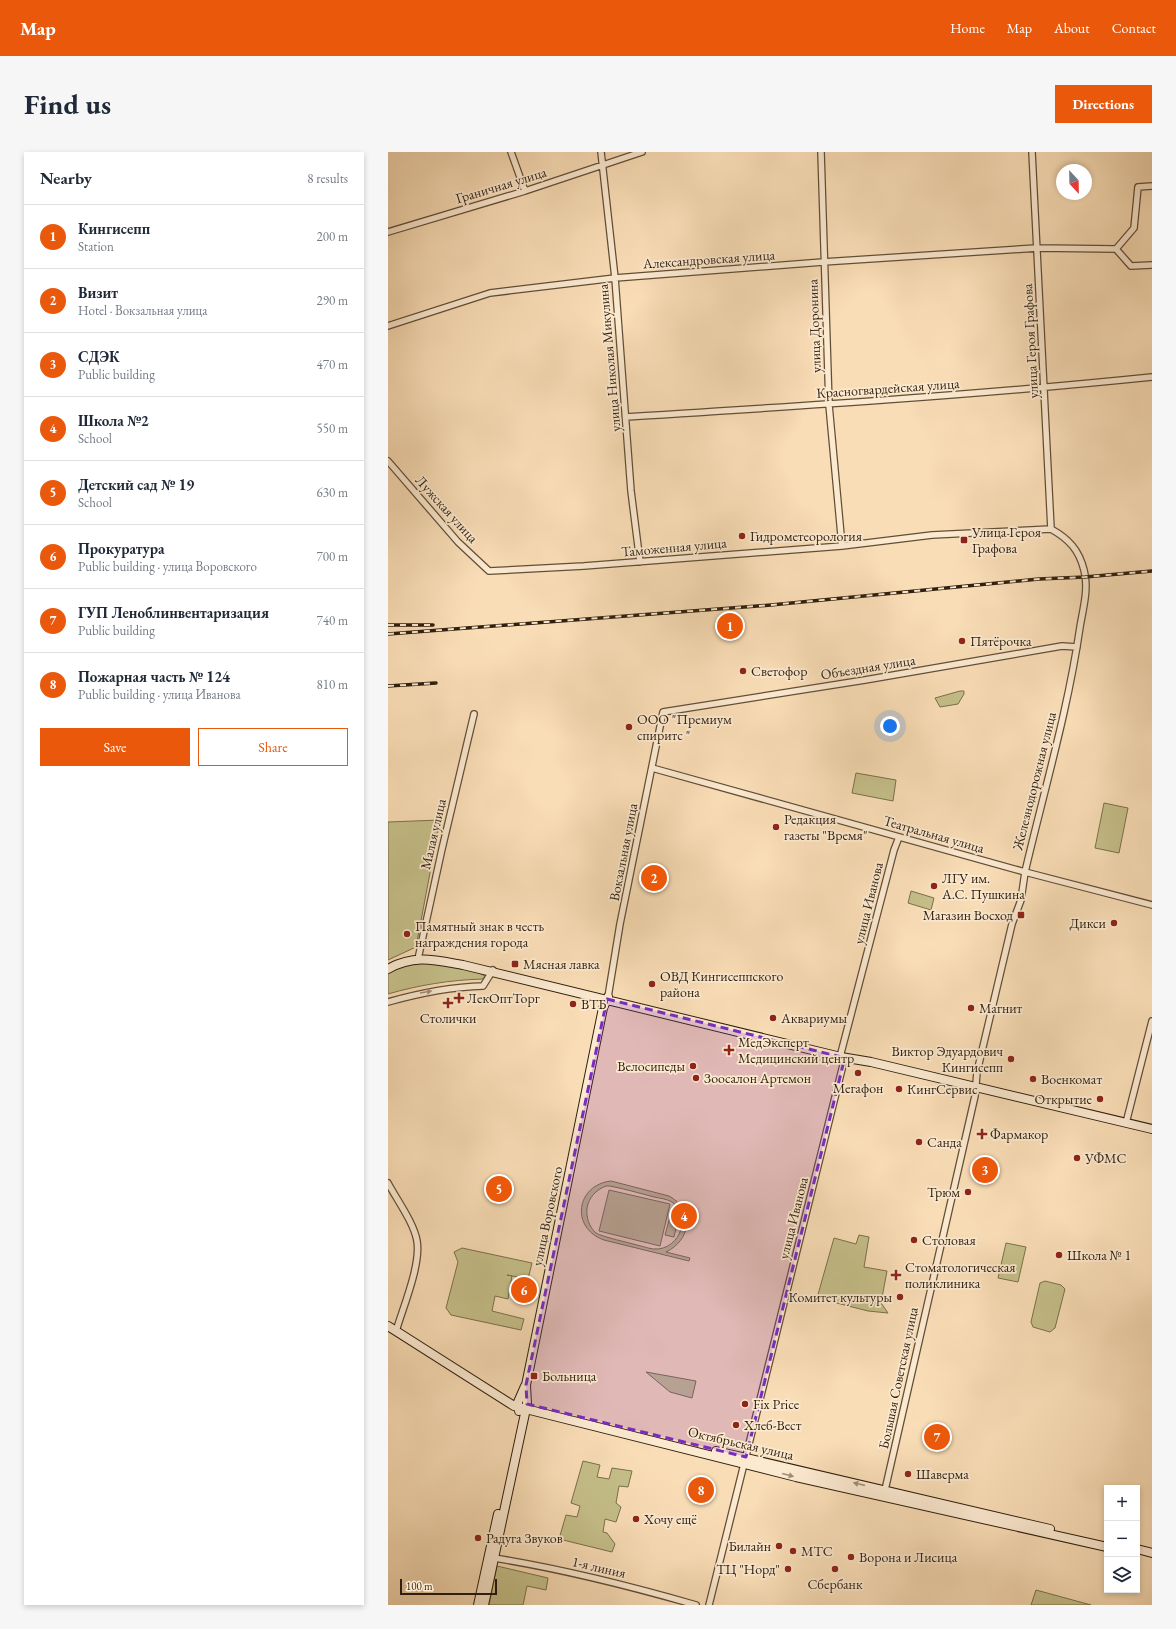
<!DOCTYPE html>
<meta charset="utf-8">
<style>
body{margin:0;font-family:"EB Garamond",serif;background:#f6f6f7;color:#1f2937}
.controls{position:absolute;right:12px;bottom:12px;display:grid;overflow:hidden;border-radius:0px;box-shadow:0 2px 6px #0003}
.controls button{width:36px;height:36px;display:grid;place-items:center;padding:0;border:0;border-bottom:1px solid #e0e1e3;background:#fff;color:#1f2937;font:20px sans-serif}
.compass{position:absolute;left:668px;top:12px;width:36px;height:36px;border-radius:50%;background:#fff;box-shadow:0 2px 6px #0003;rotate:158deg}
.scale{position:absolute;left:12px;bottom:10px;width:97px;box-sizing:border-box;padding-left:4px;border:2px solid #301f0d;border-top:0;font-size:11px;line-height:14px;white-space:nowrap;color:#301f0d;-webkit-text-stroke:3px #fbe9d0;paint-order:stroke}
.you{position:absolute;left:502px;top:574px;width:14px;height:14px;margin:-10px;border:3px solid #fff;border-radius:50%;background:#1a73e8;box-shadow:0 0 0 6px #1a73e833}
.badge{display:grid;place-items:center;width:26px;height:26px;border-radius:50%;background:#ea580c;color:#fff;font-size:13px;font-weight:700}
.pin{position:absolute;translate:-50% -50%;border:2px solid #fff;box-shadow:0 1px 4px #0006}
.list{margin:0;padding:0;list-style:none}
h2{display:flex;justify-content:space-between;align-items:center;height:52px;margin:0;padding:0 16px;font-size:17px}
h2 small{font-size:13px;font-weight:400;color:#747a83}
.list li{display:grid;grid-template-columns:26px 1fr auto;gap:12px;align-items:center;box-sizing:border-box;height:64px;padding:0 16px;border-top:1px solid #e0e1e3}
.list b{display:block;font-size:15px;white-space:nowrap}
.list p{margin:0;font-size:13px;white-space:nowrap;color:#747a83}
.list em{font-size:13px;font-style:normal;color:#747a83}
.actions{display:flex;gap:8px;padding:12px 16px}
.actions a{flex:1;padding:9px 0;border:1px solid #ea580c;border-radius:0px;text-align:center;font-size:14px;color:#ea580c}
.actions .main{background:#ea580c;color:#fff}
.icon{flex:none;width:22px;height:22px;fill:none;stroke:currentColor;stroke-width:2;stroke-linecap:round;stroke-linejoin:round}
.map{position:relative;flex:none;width:764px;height:1453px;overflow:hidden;border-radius:0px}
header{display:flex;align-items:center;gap:24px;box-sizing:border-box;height:56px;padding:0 20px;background:#ea580c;color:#fff}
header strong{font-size:19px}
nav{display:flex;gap:22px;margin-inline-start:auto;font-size:14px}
.intro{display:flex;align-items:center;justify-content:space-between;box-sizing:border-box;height:96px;padding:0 24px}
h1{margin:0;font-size:28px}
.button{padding:10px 18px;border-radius:0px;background:#ea580c;color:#fff;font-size:14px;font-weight:700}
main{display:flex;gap:24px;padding:0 24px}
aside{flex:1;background:#fff;border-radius:0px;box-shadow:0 2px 6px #0003}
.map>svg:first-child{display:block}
.green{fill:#c5bf89;stroke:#7a6f4b;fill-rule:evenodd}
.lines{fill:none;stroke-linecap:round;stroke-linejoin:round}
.street-casing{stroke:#624e37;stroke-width:8}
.secondary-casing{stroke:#301f0d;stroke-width:10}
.street{stroke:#fbe9d0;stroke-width:5.5}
.secondary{stroke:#fbe9d0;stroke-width:8}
.rail-casing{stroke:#301f0d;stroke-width:3.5}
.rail{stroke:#fbe9d0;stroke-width:2;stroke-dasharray:6;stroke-linecap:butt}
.oneway{fill:#a08e78}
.marked{fill:#7b2cbf;fill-opacity:0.2;stroke:#7b2cbf;stroke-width:3;stroke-dasharray:8 5;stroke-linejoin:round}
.poi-dot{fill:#8f2418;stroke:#fbe9d0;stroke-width:1.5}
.labels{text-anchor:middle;stroke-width:3.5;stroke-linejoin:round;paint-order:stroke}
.street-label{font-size:14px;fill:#301f0d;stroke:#fbe9d0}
.poi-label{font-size:14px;fill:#301f0d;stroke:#fbe9d0;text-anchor:start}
</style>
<header>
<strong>Map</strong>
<nav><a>Home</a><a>Map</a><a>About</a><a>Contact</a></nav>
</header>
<div class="intro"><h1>Find us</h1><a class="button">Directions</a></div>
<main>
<aside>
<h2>Nearby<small>8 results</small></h2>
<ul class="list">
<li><span class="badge">1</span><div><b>Кингисепп</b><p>Station</p></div><em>200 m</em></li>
<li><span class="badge">2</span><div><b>Визит</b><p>Hotel · Вокзальная улица</p></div><em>290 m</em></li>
<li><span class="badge">3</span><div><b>СДЭК</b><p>Public building</p></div><em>470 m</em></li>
<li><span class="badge">4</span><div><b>Школа №2</b><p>School</p></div><em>550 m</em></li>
<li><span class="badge">5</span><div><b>Детский сад № 19</b><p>School</p></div><em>630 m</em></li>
<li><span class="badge">6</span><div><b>Прокуратура</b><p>Public building · улица Воровского</p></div><em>700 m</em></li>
<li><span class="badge">7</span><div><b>ГУП Леноблинвентаризация</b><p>Public building</p></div><em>740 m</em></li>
<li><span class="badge">8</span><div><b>Пожарная часть № 124</b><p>Public building · улица Иванова</p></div><em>810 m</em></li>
</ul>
<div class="actions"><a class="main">Save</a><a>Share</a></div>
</aside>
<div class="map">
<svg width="764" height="1453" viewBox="0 0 764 1453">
<rect width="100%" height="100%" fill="#f9ddb6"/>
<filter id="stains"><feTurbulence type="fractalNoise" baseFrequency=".005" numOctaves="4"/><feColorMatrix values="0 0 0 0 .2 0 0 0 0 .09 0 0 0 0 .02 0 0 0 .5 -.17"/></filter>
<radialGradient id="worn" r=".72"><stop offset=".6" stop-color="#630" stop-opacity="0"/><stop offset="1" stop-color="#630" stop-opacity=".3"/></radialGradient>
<path class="green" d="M572 539H576V542L570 552 552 555 547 546Z
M468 621 508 628 505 649 464 641Z
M716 651 740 656 731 701 707 696Z
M52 668 28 795 0 808V670Z
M523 739 546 746 543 758 520 751Z
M28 810 75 813 97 824 95 827C62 828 31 833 0 842V817Z
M223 1029 281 1044C307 1058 303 1088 278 1100L302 1106 301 1109 216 1088C182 1076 188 1033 223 1029ZM218 1034H222C237 1037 251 1041 266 1045 271 1046 279 1047 284 1050 306 1064 290 1104 260 1096 251 1093 214 1085 208 1081 201 1075 198 1065 199 1056 201 1045 208 1038 218 1034Z
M221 1038 282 1052 272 1094 211 1079Z
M282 1065 290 1067 286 1085 277 1083Z
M471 1083 481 1085 476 1115 499 1119 493 1151 500 1161 480 1159 429 1146 446 1086 468 1092Z
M618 1091 638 1095 630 1130 610 1126Z
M74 1096 144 1111 140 1127 119 1123 124 1124 120 1147 107 1144 104 1159 136 1167 133 1178 63 1163 58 1156 70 1110 66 1100Z
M657 1129 673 1133 677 1137 667 1176 662 1180 645 1175 643 1170 652 1131Z
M258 1220 308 1229 304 1246 282 1240Z
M195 1309 212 1313 209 1325 221 1327 224 1316 244 1319 240 1335 231 1334 228 1351 233 1355 228 1370 217 1367 215 1380 219 1381 227 1392 224 1400 171 1387 178 1363 189 1365 192 1354 183 1351Z
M109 1414 160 1426 158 1438 139 1434 135 1453H101Z
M648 1438 703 1453H643Z"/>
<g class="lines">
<g class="street-casing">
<path id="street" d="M123 0 137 39
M213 0 227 126 243 339 252 410
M433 0 441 253 454 394
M644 0 663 377
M0 80 137 39 254 0
M728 97 746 76 750 35 764 34
M0 174 102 141 227 126 435 110 649 96 728 97 743 114 764 113
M238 265C414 254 589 243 764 225
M0 309 70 390 101 419 196 414 454 394 544 383 663 377
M264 616 637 720 764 753
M30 807 54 697 86 562
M220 845 232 772 275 560 477 528 674 494 689 495
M0 850C32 841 62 835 95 834L105 818
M738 971 764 869
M0 1031C9 1048 26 1071 29 1089 33 1112 16 1153 9 1176
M497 1338 587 944 589 920 624 772 633 748 637 720C656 639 680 558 692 475 695 457 701 436 696 418 691 398 681 387 663 377
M106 1406C175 1417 242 1434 308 1453
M321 1453 455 913 453 901 506 698 511 685"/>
</g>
<g class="secondary-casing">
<path id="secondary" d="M0 817C26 802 47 808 75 813L453 905 483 910 764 977
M0 1174 126 1254 408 1325 719 1395
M131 1259 130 1250 137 1234
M328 1299 662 1377
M749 1397 764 1401
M90 1453 110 1362
M96 1453 139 1252 138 1233 215 856 220 845"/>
</g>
<use href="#street" class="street"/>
<use href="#secondary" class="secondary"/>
<g class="rail-casing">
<path id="rail" d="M0 473H45
M0 482 383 453 651 427 697 425 764 419
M0 534 48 531"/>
</g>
<use href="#rail" class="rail"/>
</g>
<defs><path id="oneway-solid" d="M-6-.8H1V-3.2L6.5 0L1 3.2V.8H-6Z"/></defs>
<g class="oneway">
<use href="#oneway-solid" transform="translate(38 840) rotate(-10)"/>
<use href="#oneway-solid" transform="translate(400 1323) rotate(15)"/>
<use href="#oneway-solid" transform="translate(471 1332) rotate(-167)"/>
</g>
<path class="marked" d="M219 847 453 905 455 913 358 1305 139 1252 138 1233Z"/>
<g class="poi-dot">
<circle cx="354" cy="384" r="4"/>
<rect x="572" y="384" width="8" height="8" rx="2"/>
<circle cx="574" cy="489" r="4"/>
<circle cx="355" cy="519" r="4"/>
<circle cx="241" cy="575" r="4"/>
<circle cx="388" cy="675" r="4"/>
<circle cx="546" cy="734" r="4"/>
<rect x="629" y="759" width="8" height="8" rx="2"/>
<circle cx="726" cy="771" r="4"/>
<circle cx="19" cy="782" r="4"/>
<rect x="123" y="808" width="8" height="8" rx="2"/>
<circle cx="264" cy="832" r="4"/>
<path d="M69 840h4v4h4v4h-4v4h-4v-4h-4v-4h4z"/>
<path d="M58 845h4v4h4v4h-4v4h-4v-4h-4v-4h4z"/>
<circle cx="185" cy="852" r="4"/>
<circle cx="583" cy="856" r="4"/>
<circle cx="385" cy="866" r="4"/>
<path d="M339 892h4v4h4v4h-4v4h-4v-4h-4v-4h4z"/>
<circle cx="623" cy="907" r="4"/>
<circle cx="305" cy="914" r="4"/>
<circle cx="470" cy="921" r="4"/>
<circle cx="308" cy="926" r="4"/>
<circle cx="645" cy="927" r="4"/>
<circle cx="511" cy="937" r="4"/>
<circle cx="712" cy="947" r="4"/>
<path d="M592 976h4v4h4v4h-4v4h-4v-4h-4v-4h4z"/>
<circle cx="531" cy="990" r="4"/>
<circle cx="689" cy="1006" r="4"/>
<circle cx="580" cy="1040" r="4"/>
<circle cx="526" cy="1088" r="4"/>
<circle cx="671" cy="1103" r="4"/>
<path d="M506 1117h4v4h4v4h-4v4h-4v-4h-4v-4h4z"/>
<circle cx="512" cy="1145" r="4"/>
<rect x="142" y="1220" width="8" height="8" rx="2"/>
<circle cx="357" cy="1252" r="4"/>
<circle cx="348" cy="1273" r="4"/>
<circle cx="520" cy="1322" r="4"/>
<circle cx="248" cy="1367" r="4"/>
<circle cx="90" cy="1386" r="4"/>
<circle cx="391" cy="1394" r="4"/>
<circle cx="405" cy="1399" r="4"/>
<circle cx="463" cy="1405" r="4"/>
<circle cx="400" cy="1417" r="4"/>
<circle cx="447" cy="1417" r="4"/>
</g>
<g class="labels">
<g class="street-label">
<text transform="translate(113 33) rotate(-17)" y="5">Граничная улица</text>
<text transform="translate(321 107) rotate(-4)" y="5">Александровская улица</text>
<text transform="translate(426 174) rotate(-92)" y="5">улица Доронина</text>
<text transform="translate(642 189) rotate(-93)" y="5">улица Героя Графова</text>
<text transform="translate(221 206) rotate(-95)" y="5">улица Николая Микулина</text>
<text transform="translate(500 236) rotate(-4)" y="5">Красногвардейская улица</text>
<text transform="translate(59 357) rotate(48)" y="5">Лужская улица</text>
<text transform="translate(286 395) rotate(-5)" y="5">Таможенная улица</text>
<text transform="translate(480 515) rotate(-9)" y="5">Объездная улица</text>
<text transform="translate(646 629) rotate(-76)" y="5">Железнодорожная улица</text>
<text transform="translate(45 682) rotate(-77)" y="5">Малая улица</text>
<text transform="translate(546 682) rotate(16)" y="5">Театральная улица</text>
<text transform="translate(235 700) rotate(-79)" y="5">Вокзальная улица</text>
<text transform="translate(480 751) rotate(-76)" y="5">улица Иванова</text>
<text transform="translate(159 1064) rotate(-78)" y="5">улица Воровского</text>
<text transform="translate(405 1066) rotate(-76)" y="5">улица Иванова</text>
<text transform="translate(510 1226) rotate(-78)" y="5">Большая Советская улица</text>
<text transform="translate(353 1291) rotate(13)" y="5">Октябрьская улица</text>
<text transform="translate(211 1415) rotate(13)" y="5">1-я линия</text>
</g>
<g class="poi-label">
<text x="584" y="385">Улица Героя<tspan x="584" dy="16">Графова</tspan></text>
<text x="362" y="389">Гидрометеорология</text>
<text x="582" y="494">Пятёрочка</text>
<text x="363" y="524">Светофор</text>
<text x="249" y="572">ООО "Премиум<tspan x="249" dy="16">спиритс "</tspan></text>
<text x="396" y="672">Редакция<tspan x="396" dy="16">газеты "Время"</tspan></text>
<text x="554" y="731">ЛГУ им.<tspan x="554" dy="16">А.С. Пушкина</tspan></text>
<text x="625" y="768" text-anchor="end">Магазин Восход</text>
<text x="718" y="776" text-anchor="end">Дикси</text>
<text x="27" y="779">Памятный знак в честь<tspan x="27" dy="16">награждения города</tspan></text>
<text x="135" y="817">Мясная лавка</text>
<text x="272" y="829">ОВД Кингисеппского<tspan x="272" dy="16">района</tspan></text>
<text x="79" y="851">ЛекОптТорг</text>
<text x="193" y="857">ВТБ</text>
<text x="591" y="861">Магнит</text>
<text x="60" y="871" text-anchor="middle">Столички</text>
<text x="393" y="871">Аквариумы</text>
<text x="350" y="895">МедЭксперт<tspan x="350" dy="16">Медицинский центр</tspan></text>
<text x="615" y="904" text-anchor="end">Виктор Эдуардович<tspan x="615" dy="16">Кингисепп</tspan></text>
<text x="297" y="919" text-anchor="end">Велосипеды</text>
<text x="316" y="931">Зоосалон Артемон</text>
<text x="653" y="932">Военкомат</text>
<text x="470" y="941" text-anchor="middle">Мегафон</text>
<text x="519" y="942">КингСервис</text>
<text x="704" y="952" text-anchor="end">Открытие</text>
<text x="602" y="987">Фармакор</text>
<text x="539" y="995">Санда</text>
<text x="697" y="1011">УФМС</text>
<text x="572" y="1045" text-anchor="end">Трюм</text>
<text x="534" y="1093">Столовая</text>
<text x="679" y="1108">Школа № 1</text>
<text x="517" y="1120">Стоматологическая<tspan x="517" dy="16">поликлиника</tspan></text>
<text x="504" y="1150" text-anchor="end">Комитет культуры</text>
<text x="154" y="1229">Больница</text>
<text x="365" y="1257">Fix Price</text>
<text x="356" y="1278">Хлеб-Вест</text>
<text x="528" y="1327">Шаверма</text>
<text x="256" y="1372">Хочу ещё</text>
<text x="98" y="1391">Радуга Звуков</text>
<text x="383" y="1399" text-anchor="end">Билайн</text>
<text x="413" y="1404">МТС</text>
<text x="471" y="1410">Ворона и Лисица</text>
<text x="392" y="1422" text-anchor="end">ТЦ "Норд"</text>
<text x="447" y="1437" text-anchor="middle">Сбербанк</text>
</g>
</g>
<rect width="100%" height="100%" filter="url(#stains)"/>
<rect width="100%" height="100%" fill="url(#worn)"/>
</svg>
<div class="controls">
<button>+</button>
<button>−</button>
<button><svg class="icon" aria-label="layers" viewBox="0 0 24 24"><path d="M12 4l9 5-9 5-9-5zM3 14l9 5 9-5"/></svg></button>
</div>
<svg class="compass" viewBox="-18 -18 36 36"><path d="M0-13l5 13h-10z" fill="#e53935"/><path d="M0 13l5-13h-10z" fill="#747a83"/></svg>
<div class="scale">100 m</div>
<div class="you"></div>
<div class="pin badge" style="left:342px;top:474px">1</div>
<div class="pin badge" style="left:266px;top:726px">2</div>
<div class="pin badge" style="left:597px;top:1018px">3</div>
<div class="pin badge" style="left:296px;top:1064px">4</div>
<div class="pin badge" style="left:111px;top:1037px">5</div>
<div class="pin badge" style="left:136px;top:1138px">6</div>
<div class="pin badge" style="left:549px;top:1285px">7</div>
<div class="pin badge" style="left:313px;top:1338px">8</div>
</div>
</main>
